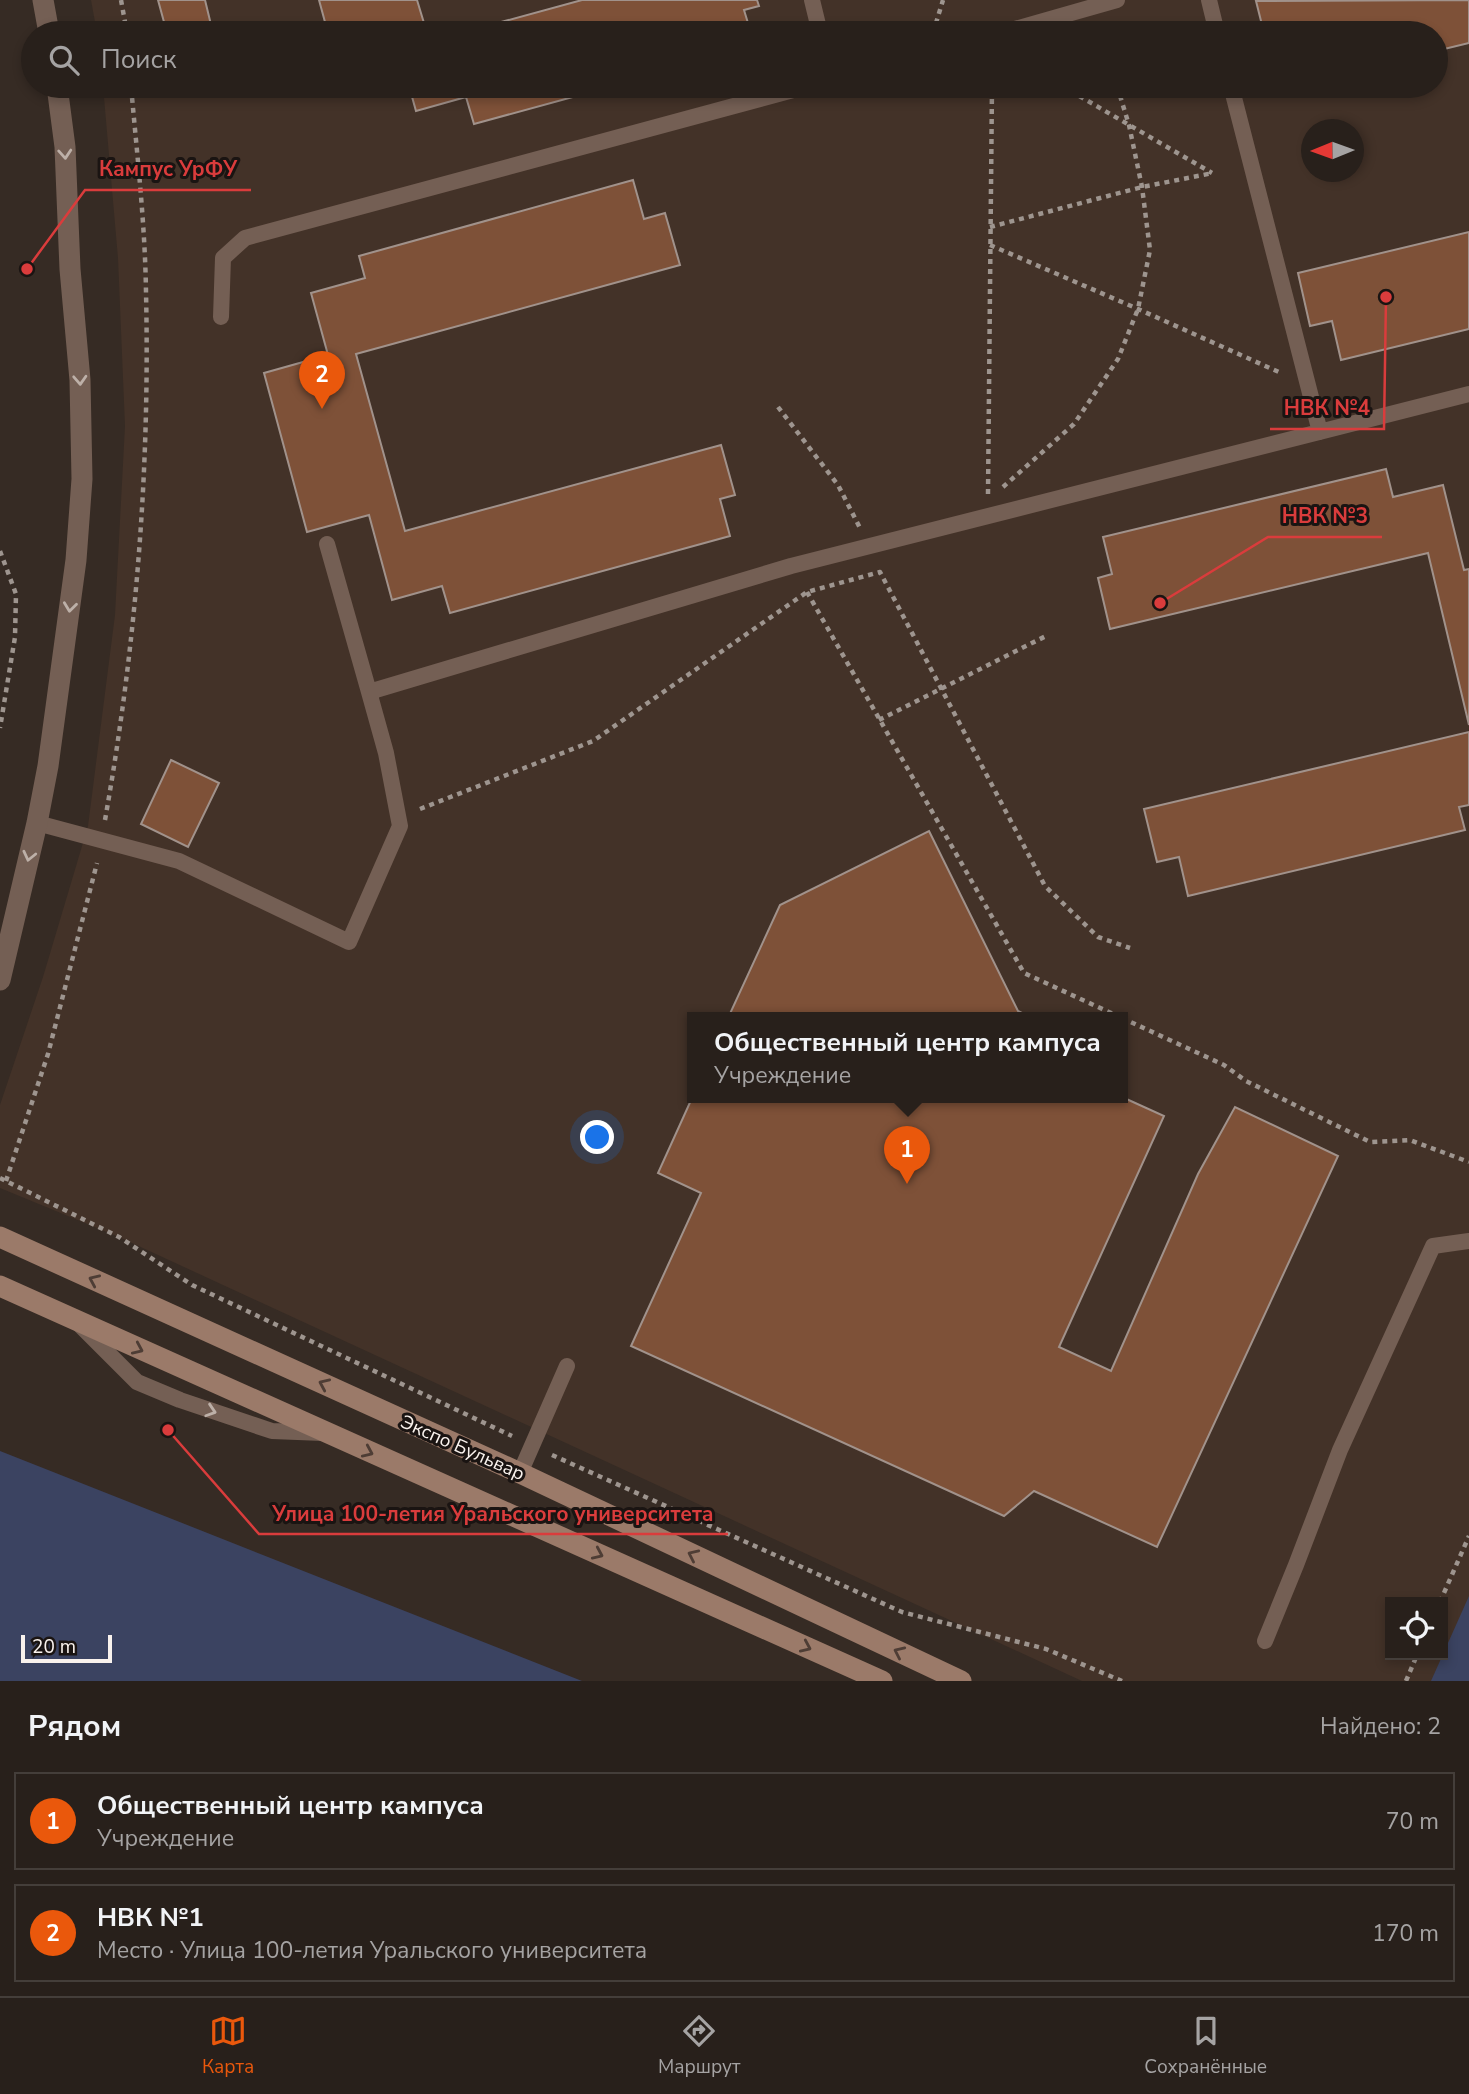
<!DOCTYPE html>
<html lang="ru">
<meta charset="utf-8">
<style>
body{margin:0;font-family:"Nunito Sans",sans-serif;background:#302824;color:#f1f3f6}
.controls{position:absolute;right:21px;bottom:21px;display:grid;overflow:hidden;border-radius:0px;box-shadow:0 4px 10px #0003}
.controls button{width:63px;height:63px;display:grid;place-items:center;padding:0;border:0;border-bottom:2px solid #443e3a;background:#28201b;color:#f1f3f6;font:35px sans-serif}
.compass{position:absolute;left:1301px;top:119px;width:63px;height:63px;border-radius:50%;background:#28201b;box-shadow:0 4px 10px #0003;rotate:269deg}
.scale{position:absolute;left:21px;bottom:18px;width:91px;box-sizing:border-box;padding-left:7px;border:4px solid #f9f2ed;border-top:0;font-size:19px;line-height:24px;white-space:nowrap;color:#f9f2ed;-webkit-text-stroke:5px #1a1412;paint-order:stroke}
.you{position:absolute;left:598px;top:1138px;width:24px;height:24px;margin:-18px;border:5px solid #fff;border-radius:50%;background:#1a73e8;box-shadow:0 0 0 10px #1a73e833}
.badge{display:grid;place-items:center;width:46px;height:46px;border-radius:50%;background:#ea580c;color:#fff;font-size:23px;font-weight:700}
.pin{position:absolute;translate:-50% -58px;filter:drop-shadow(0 2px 4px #0008)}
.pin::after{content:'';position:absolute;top:37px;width:24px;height:21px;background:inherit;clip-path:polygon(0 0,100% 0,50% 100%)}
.popup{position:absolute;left:687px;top:1012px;width:441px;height:91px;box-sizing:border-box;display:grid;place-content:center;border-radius:0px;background:#28201b;filter:drop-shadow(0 2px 5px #0005);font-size:23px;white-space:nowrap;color:#a5a3a3}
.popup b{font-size:26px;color:#f1f3f6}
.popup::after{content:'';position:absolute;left:50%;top:100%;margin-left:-14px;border:14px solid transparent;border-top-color:#28201b}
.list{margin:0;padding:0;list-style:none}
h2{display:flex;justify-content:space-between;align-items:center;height:91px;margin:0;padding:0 28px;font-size:30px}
h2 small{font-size:23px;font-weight:400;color:#a5a3a3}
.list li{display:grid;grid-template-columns:46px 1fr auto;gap:21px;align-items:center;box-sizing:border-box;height:98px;margin:0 14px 14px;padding:0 14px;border:2px solid #443e3a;border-radius:0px}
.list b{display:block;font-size:26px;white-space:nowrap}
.list p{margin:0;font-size:23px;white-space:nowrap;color:#a5a3a3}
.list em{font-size:23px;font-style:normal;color:#a5a3a3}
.icon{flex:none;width:38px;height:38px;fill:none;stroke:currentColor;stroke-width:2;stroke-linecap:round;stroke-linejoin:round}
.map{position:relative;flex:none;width:1469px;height:1681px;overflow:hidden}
.search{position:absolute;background:#28201b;box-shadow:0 4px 10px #0003;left:21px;right:21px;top:21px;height:77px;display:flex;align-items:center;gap:18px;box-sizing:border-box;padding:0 24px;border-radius:38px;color:#a5a3a3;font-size:26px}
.sheet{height:315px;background:#28201b}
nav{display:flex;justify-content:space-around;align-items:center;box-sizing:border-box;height:98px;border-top:2px solid #443e3a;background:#28201b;font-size:19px;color:#a5a3a3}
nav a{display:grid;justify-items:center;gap:4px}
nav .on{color:#ea580c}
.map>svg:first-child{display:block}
.built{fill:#433228;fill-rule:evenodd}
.green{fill:#3b4361}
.building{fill:#7e5138;stroke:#a1928b;stroke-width:2}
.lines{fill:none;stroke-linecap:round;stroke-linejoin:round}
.path{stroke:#9e958f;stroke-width:4.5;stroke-dasharray:5 5;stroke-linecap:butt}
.lane{stroke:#745f54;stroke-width:16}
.street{stroke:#745f54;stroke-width:21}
.secondary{stroke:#9b7a69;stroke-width:21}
.oneway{stroke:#bdb0a8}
.oneway2{stroke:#4e3d35}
.labels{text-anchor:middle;stroke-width:6;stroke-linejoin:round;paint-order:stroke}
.street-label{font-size:19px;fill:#f9f2ed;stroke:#1a1412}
.leader{fill:none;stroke:#da3c3c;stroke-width:2.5}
.callout-dot{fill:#da3c3c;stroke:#1a1412;stroke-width:2.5}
.callout-label{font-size:21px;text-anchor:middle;font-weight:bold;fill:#da3c3c;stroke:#1a1412;stroke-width:6;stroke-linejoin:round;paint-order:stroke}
</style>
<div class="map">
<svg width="1469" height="1681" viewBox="0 0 1469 1681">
<rect width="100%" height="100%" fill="#362b24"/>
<path class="built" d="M91 0H1469V1600L1433 1681H1082L119 1237 0 1188V1105L43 977 88 826 115 615 125 426 118 258 103 86H1436V33H97ZM1312 130H1354V172H1312ZM692 1018H1122V1098H692ZM1390 1602H1443V1655H1390Z"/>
<path class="green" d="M0 1451 582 1681H0Z
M1469 1596V1681H1431Z"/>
<path class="building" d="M158 0H205L213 33H167Z
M319 0H417L427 33H395L393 26 367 33H328Z
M582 0H757L759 6 744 10 751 33H461Z
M1469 0V43L1436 51V33H1264L1256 1Z
M409 86H613L474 124 466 97 416 111Z
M1261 86H1291L1263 92Z
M633 180 644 219 665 213 680 265 356 354 405 531 721 445 735 495 720 499 730 536 450 613 442 586 392 600 369 515 307 532 264 373 328 355 311 293 365 278 359 256Z
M1469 232V329L1341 360 1332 321 1310 326 1298 273Z
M1386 469 1393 497 1443 485 1464 570 1469 569V725L1428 553 1110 629 1098 578 1112 574 1103 537Z
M1469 732V805L1459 807 1465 830 1188 896 1179 857 1157 862 1144 809Z
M171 760 219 783 188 847 141 824Z
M929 831 1018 1011 1032 1018H728L780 905Z
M1122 1097 1164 1116 1059 1347 1111 1371 1198 1174 1235 1107 1338 1156 1157 1547 1034 1491 1004 1516 631 1346 701 1193 658 1173 692 1098Z"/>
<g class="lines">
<path class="path" d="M121 0 127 33
M933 33 943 0
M1062 86 1212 173
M990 227 1142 187 1213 173
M990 245 1138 309 1281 373
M778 407 838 485 860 528
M1003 487 1074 424 1118 359 1138 309 1150 250 1142 187 1129 125 1117 86
M988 494 992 86
M0 551 16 594 15 637 0 728
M807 592 1024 973 1122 1018
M879 720 1048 635
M420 809 593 741 807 592 880 572 1045 886 1098 937 1130 948
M105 820C136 645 150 470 146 292 145 223 137 154 131 86
M1122 1018 1224 1065 1246 1081 1370 1142 1410 1140 1469 1162
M0 1178 119 1237 192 1285 512 1436
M6 1181 48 1054 97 863
M552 1455 902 1612 1046 1649 1122 1681
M1440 1602 1469 1536
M1406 1681 1417 1655"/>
<path class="lane" d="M812 0 820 33
M1209 0 1217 33
M1001 33 1117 0
M1231 86 1320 432
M221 317 223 258 245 238 808 86
M327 544 369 692
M37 823 179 861 349 942 400 826 386 753 369 692 791 566 1469 394
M80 1325 137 1382 180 1400 272 1431 323 1433
M520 1473 567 1366
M1265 1641 1296 1565 1340 1450 1433 1246 1469 1241"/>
<path class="street" d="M43 0 49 33
M0 980 37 823 48 766 76 560 82 479 80 380 70 269 65 147 57 86"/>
<path class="secondary" d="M0 1237 520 1473 961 1681
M0 1286 882 1681"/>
</g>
<defs><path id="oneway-chevron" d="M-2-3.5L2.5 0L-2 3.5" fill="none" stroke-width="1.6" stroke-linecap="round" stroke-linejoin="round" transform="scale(1.75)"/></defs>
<g class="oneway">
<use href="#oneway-chevron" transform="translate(65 154) rotate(86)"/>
<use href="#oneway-chevron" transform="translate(80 380) rotate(87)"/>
<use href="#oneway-chevron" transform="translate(70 607) rotate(97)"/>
<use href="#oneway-chevron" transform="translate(29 856) rotate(103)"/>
<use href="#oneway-chevron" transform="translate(211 1411) rotate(18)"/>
</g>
<g class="oneway2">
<use href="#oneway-chevron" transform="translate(94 1280) rotate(-156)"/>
<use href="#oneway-chevron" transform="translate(138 1349) rotate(24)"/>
<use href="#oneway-chevron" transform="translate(324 1384) rotate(-156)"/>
<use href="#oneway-chevron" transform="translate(368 1452) rotate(24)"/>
<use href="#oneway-chevron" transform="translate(598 1554) rotate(24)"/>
<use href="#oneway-chevron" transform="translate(693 1555) rotate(-155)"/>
<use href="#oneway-chevron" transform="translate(806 1647) rotate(24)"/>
<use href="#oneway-chevron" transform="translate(899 1652) rotate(-155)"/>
</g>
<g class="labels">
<g class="street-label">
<text transform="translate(463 1447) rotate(24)" y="7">Экспо Бульвар</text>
</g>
</g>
<path class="leader" d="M27 269L85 190H251M1386 297L1384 429H1270M1160 603L1268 537H1382M168 1430L259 1534H728"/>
<g class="callout-dot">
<circle cx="27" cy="269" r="7"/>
<circle cx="1386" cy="297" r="7"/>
<circle cx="1160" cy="603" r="7"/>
<circle cx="168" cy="1430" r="7"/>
</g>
<g class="callout-label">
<text x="168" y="176">Кампус УрФУ</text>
<text x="1327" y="415">НВК №4</text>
<text x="1325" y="523">НВК №3</text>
<text x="493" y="1521">Улица 100-летия Уральского университета</text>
</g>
</svg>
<div class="controls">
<button><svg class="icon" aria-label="locate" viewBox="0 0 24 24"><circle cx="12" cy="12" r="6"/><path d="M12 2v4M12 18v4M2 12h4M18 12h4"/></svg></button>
</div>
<svg class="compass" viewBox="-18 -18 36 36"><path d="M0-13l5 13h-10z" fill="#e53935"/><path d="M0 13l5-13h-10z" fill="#a5a3a3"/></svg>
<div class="scale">20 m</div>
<div class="you"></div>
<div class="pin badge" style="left:907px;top:1184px">1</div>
<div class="popup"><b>Общественный центр кампуса</b>Учреждение</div>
<div class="pin badge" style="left:322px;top:409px">2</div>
<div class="search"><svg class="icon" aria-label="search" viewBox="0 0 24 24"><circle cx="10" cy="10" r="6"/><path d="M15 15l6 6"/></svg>Поиск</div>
</div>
<section class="sheet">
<h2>Рядом<small>Найдено: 2</small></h2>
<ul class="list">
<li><span class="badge">1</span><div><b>Общественный центр кампуса</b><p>Учреждение</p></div><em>70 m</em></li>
<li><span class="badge">2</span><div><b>НВК №1</b><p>Место · Улица 100-летия Уральского университета</p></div><em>170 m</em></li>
</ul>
</section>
<nav>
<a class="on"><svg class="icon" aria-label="map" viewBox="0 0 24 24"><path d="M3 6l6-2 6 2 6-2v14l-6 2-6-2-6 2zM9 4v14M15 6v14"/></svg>Карта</a>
<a><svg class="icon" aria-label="directions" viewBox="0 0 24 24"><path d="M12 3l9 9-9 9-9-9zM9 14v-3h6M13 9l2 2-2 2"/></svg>Маршрут</a>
<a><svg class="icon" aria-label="saved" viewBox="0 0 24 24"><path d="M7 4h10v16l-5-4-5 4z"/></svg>Сохранённые</a>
</nav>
